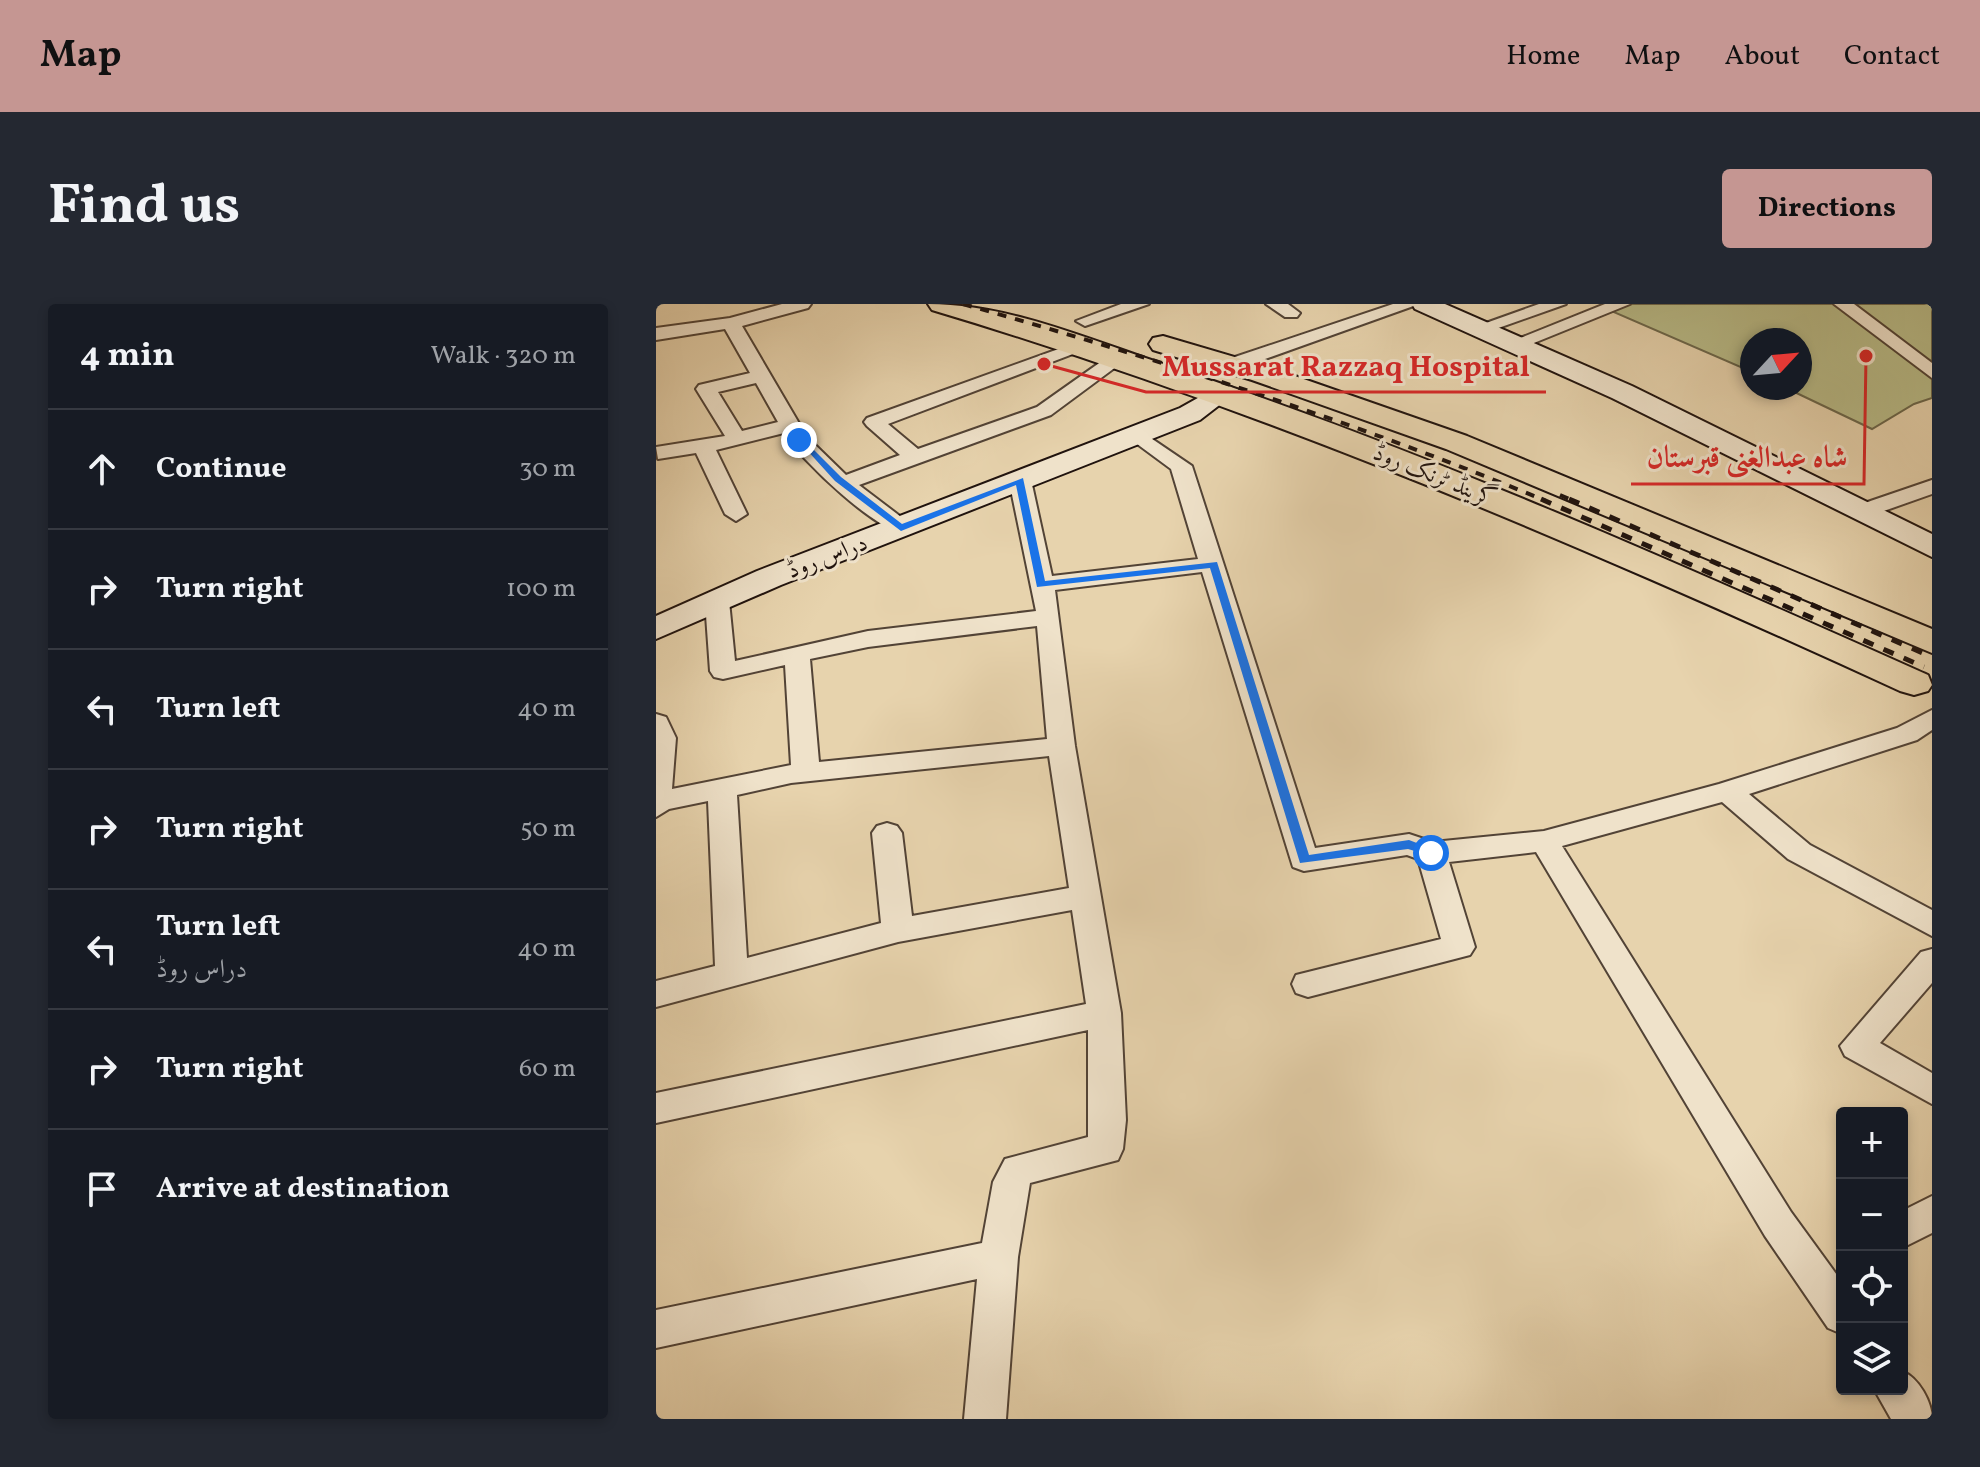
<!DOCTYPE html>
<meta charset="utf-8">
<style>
body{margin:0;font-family:Vollkorn,Amiri,serif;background:#242831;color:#f1f3f6}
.controls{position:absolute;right:24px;bottom:24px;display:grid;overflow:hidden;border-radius:8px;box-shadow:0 4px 12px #0003}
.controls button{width:72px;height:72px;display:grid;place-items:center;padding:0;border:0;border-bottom:2px solid #363941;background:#171b24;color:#f1f3f6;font:40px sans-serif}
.compass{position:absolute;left:1084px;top:24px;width:72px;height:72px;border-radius:50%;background:#171b24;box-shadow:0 4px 12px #0003;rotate:64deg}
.stop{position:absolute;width:24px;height:24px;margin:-18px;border:6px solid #1a73e8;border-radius:50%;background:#fff}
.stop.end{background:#1a73e8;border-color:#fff;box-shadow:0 2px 8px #0008}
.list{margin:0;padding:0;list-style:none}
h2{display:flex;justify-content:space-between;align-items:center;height:104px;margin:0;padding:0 32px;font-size:34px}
h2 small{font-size:26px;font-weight:400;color:#9ea1a6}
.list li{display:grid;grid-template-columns:52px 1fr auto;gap:24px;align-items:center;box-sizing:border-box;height:120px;padding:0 32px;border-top:2px solid #363941}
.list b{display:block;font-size:30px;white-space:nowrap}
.list p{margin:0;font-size:26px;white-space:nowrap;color:#9ea1a6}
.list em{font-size:26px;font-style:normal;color:#9ea1a6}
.icon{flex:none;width:44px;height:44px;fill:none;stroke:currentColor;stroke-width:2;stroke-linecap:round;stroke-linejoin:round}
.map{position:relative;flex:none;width:1276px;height:1115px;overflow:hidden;border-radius:8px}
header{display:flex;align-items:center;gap:48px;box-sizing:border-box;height:112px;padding:0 40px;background:#c59692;color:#111}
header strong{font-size:38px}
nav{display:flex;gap:44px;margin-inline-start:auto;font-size:28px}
.intro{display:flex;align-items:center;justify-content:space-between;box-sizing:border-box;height:192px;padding:0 48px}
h1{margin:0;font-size:56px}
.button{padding:20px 36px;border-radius:8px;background:#c59692;color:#111;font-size:28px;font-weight:700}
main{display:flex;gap:48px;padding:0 48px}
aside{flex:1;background:#171b24;border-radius:8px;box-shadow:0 4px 12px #0003}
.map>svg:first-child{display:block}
.green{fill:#b8bb88;stroke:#6c674b;stroke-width:2}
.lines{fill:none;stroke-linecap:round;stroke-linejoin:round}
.street-casing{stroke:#524336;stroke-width:4}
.secondary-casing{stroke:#20130e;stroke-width:4}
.primary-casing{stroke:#20130e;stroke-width:4}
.street{fill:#efe2ca;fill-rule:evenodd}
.secondary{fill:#efe2ca;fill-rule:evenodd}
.primary{fill:#e7d3ad;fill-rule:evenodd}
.rail-far1{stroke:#20130e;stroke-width:4;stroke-dasharray:9 9;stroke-linecap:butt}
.rail{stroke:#20130e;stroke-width:5;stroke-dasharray:11 11;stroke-linecap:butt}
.route{fill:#1a73e8}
.labels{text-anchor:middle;stroke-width:6;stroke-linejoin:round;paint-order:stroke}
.far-street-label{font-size:24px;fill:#20130e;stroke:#efe2ca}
.leader{fill:none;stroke:#d62828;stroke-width:3}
.callout-dot{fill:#d62828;stroke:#efe2ca;stroke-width:3}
.callout-label{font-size:30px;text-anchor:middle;font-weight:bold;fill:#d62828;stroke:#efe2ca;stroke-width:6;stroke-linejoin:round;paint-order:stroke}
</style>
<header>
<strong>Map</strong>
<nav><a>Home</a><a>Map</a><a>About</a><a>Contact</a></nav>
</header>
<div class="intro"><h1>Find us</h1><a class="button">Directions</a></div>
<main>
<aside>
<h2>4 min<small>Walk · 320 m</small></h2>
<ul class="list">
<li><svg class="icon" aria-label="ahead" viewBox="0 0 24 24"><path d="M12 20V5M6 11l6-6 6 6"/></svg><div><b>Continue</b></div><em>30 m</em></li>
<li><svg class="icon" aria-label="right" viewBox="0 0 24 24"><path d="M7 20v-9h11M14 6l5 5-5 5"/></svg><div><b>Turn right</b></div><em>100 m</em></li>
<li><svg class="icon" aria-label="left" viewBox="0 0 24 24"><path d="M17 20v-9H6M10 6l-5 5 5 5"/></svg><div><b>Turn left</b></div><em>40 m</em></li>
<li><svg class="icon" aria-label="right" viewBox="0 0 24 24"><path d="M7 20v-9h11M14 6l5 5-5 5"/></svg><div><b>Turn right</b></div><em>50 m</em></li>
<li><svg class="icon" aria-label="left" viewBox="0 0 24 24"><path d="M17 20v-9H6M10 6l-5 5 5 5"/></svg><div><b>Turn left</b><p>دراس روڈ</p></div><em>40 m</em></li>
<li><svg class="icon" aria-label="right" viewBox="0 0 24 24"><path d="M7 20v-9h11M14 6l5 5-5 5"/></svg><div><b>Turn right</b></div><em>60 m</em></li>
<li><svg class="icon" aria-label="arrive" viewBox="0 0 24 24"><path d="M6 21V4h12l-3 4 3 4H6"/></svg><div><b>Arrive at destination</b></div></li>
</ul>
</aside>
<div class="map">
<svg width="1276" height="1115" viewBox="0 0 1276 1115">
<rect width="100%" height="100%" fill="#e7d3ad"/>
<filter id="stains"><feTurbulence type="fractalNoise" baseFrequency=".0025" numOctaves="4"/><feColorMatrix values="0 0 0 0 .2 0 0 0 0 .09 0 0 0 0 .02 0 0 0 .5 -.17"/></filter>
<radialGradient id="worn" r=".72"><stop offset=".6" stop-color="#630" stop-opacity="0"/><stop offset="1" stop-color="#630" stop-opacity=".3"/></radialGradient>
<path class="green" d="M965 0H1276V94L1258 100 1216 125 1130 84H1144V36H1096V68L953 6Z"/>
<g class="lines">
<g class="street-casing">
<path id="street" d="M126 0H155L152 4 86 22 151 133 190 171 244 151 211 122 208 118 211 114 422 38H436L438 42 232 120 262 145 381 103 456 50 463 48 472 54 395 111 203 181 253 219 256 224 253 229C227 235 142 153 128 129L60 146 91 210 80 217 69 210 40 149 2 155 0 143 69 132 40 85 43 81 94 69 69 25 0 36V24L74 14ZM100 79 122 118 86 127 62 88Z
M465 0H493L429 22 420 17Z
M610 0H632L644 9 641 13H629Z
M737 0H763L584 64 577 66 567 60 570 56Z
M883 0H910L831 28H819L816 24Z
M949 0H974L868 43 861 45 852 39Z
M1178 0H1198L1276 59V74Z
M480 124 536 162 659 544 753 530 777 538 888 527 1063 480 1241 424 1276 406V426L1261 436 1093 490 1154 541 1276 606V632L1132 555 1066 498 906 542 1135 908 1186 978V1030L1172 1024 1109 932 880 548 793 558 819 643 814 651 652 693 640 689 636 680 640 671 785 635 762 555 751 551 648 567 637 563 546 268 399 286 419 442 465 709 470 816 467 845 462 856 374 879 362 953 350 1115H308L321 975 0 1044V1006L326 939 337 878 349 855 432 833V726L0 819V789L430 700 416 606 242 638 0 703V677L59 662 52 497 13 505 0 513V410L10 413 20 434 16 485 135 461 129 361 67 375 58 373 54 367 49 297 61 290 73 297 79 357 212 327 380 307 353 176 364 170 375 176 396 272 542 255 515 165 473 134 470 130 473 126ZM381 322 391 435 163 458 154 355 212 343ZM393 452 413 584 256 612 246 529 241 522 231 519 221 522 216 529 225 619 91 654 81 491 135 479Z
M1276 176V190L1205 215 1194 208 1197 203Z
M1276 645V679L1224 739 1276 769V800L1189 752 1184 742 1265 648Z
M1276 892V929L1246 944V907Z
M1246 1067C1263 1074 1276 1098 1276 1115H1235L1218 1085H1246Z"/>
</g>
<g class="secondary-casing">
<path id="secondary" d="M756 0H789L976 82 1276 230V253L956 94 759 5Z
M565 81 575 83 579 89 544 116 125 281 0 335V312L101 267 524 104Z"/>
</g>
<g class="primary-casing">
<path id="primary" d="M272 0C353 0 434 36 510 61 771 147 1021 259 1272 371L1276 381 1272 387 1258 391 1244 387C928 242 610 106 276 6Z
M507 32 616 64 811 132 1276 325V349L790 145 596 76 497 46 493 40 497 34Z"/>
</g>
<use href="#street" class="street"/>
<use href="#secondary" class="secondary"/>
<use href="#primary" class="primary"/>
<path class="rail-far1" d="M307 0C505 56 700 118 890 197
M904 191 918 197"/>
<path class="rail" d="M885 195 1268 363
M913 195 1276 353"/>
</g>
<path class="route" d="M140 134H146L185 173 246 220 367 174 389 277 561 258 653 551 753 536 779 546V553L752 545 644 559 554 264 381 283 360 181 245 227 179 177Z"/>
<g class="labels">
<g class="far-street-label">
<text transform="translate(779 171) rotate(22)" y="8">گرینڈ ٹرنک روڈ</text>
<text transform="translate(171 252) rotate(-21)" y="8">دراس روڈ</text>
</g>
</g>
<path class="leader" d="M388 60L490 88H890M1210 52L1208 180H975"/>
<g class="callout-dot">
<circle cx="388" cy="60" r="8"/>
<circle cx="1210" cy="52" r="8"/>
</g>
<g class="callout-label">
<text x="690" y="72">Mussarat Razzaq Hospital</text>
<text x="1091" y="163">شاہ عبدالغنی قبرستان</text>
</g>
<rect width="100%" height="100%" filter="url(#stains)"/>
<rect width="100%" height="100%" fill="url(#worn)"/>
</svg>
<div class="controls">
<button>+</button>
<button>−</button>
<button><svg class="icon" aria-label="locate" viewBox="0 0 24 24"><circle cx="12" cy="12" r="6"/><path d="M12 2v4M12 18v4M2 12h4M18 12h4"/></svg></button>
<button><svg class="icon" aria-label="layers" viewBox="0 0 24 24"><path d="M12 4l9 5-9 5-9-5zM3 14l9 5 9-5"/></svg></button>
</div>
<svg class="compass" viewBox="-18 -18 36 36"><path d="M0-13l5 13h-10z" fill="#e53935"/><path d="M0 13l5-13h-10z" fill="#9ea1a6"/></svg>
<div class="stop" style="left:775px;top:549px"></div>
<div class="stop end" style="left:143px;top:136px"></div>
</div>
</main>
